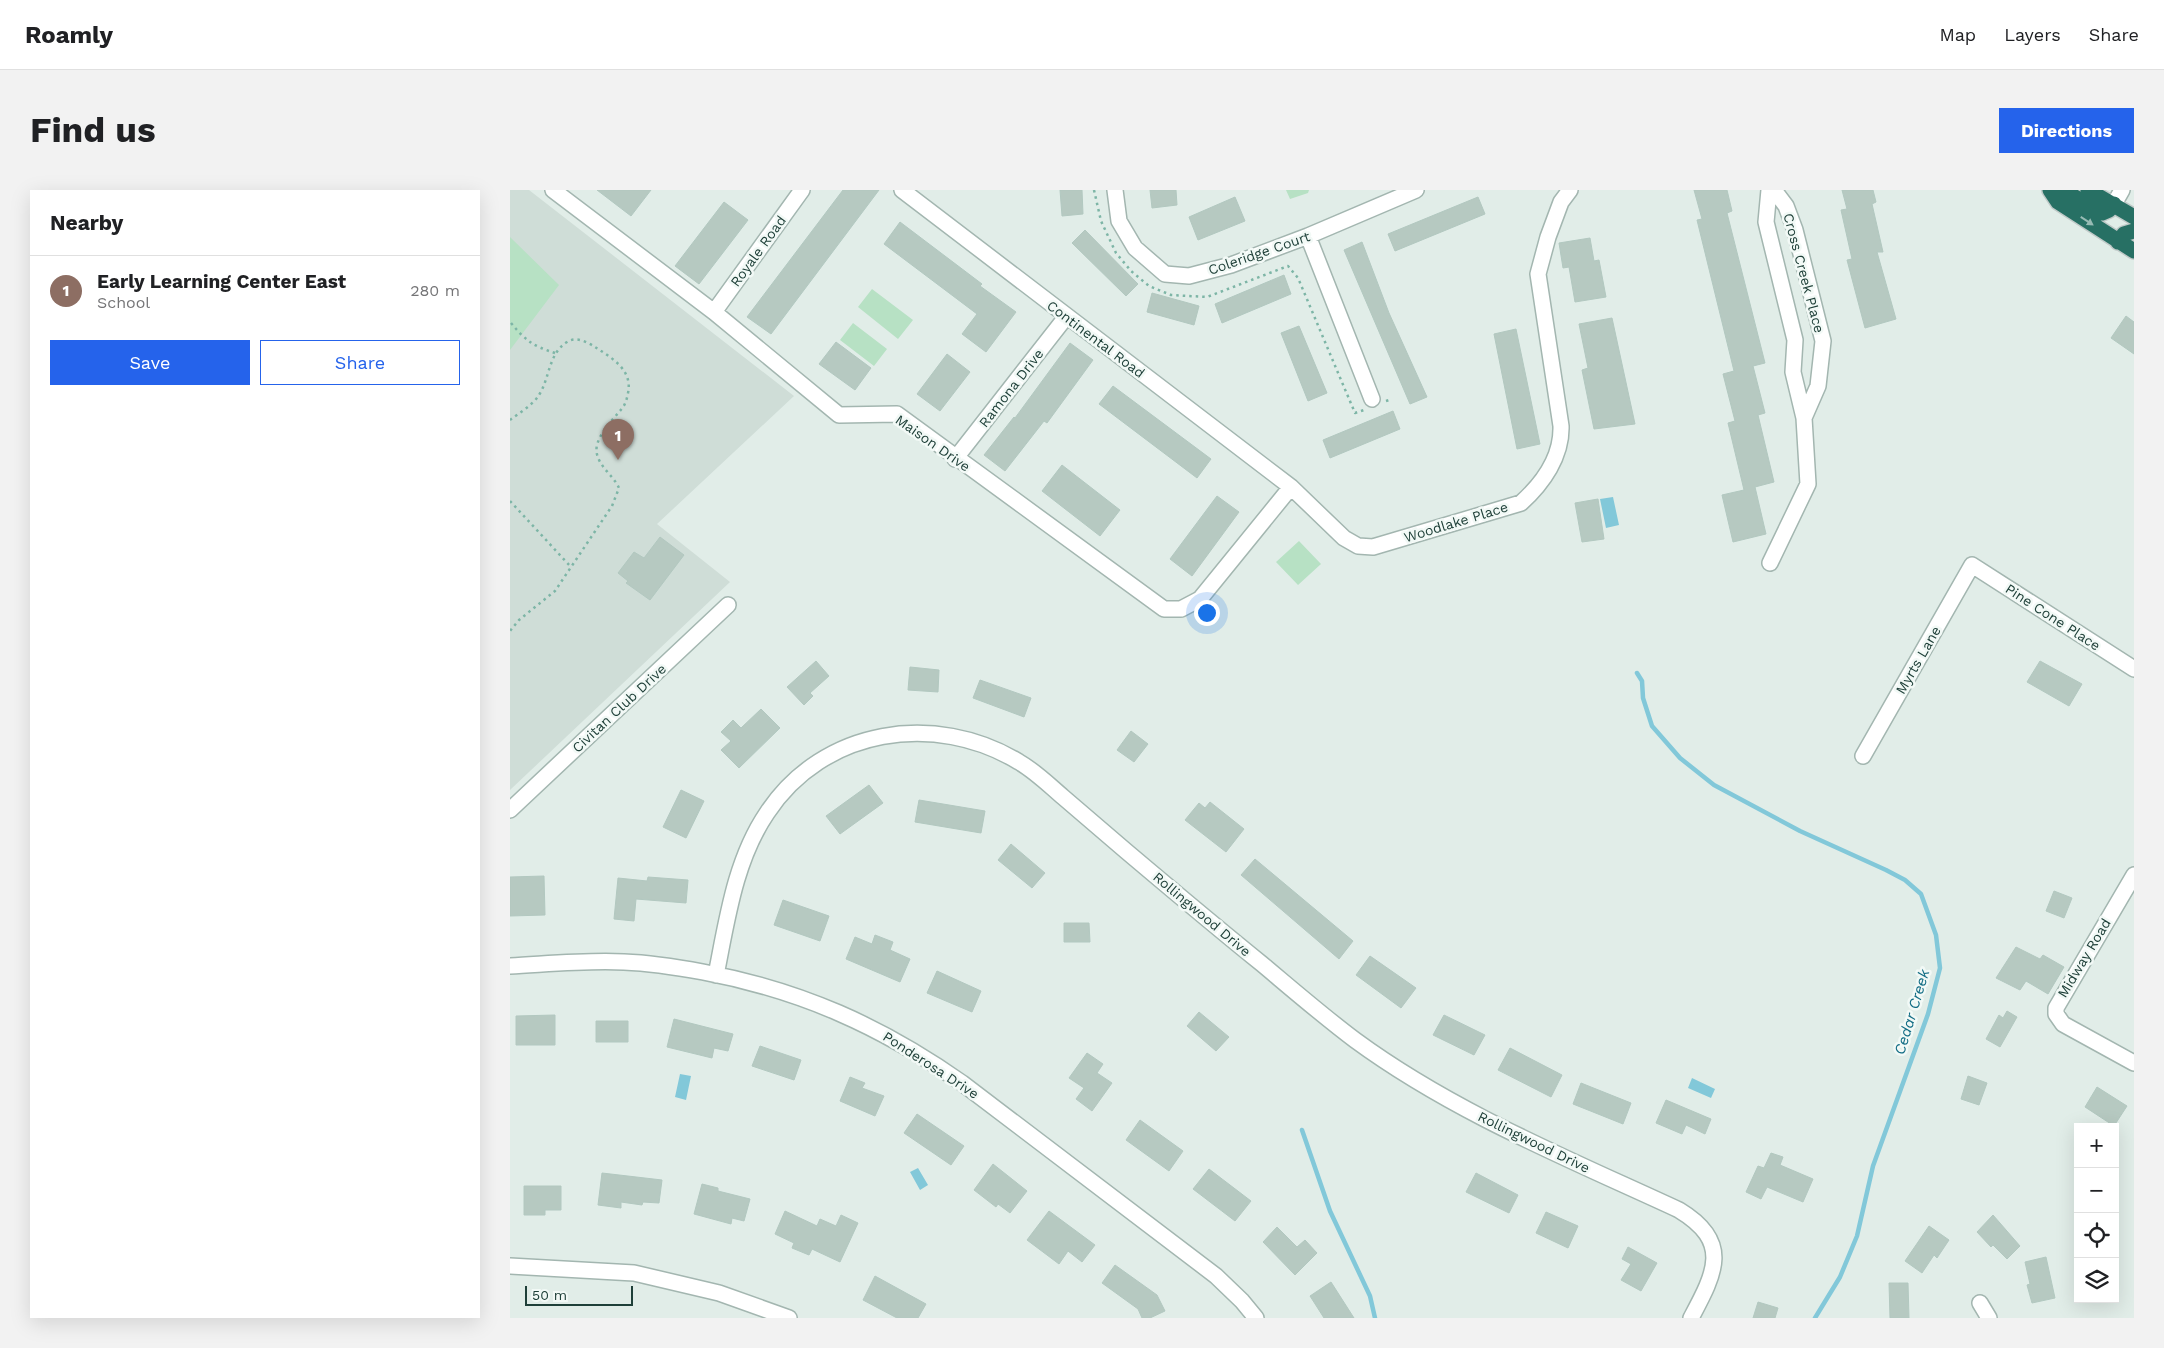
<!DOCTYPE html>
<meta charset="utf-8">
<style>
body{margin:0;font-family:"Work Sans",sans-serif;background:#f2f2f2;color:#202124}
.controls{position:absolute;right:15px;bottom:15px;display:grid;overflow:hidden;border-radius:0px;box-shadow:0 5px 20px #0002}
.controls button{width:45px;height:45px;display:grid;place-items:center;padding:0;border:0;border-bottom:1px solid #e0e0e0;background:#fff;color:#202124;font:25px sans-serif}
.scale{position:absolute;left:15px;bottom:12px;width:108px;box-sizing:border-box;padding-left:5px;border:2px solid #1f4039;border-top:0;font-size:14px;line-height:18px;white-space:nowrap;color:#1f4039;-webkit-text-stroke:4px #f2f9f6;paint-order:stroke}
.you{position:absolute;left:696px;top:422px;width:18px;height:18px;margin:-12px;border:4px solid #fff;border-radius:50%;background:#1a73e8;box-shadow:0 0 0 8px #1a73e833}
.badge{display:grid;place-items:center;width:32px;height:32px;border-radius:50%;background:#2563eb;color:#fff;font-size:16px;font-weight:700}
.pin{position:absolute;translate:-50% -41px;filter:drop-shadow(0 1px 2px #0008)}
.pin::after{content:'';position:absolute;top:26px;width:18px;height:15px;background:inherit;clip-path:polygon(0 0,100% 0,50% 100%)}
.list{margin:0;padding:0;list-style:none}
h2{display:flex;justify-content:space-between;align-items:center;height:65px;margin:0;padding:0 20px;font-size:21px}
h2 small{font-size:16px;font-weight:400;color:#757577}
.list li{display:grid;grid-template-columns:32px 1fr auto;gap:15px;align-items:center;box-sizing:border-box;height:70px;padding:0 20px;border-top:1px solid #e0e0e0}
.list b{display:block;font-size:19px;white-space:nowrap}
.list p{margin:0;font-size:16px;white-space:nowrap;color:#757577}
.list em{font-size:16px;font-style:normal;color:#757577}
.actions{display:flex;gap:10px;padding:15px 20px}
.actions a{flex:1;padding:11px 0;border:1px solid #2563eb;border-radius:0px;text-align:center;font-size:18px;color:#2563eb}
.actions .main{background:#2563eb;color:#fff}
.icon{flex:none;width:28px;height:28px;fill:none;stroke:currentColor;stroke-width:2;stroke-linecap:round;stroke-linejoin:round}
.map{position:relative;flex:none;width:1624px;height:1128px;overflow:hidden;border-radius:0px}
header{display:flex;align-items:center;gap:30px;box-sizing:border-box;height:70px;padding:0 25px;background:#fff;border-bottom:1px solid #e0e0e0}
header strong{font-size:24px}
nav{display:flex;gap:28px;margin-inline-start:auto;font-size:18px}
.intro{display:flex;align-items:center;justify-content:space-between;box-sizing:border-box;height:120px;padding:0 30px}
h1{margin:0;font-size:35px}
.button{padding:12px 22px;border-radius:0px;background:#2563eb;color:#fff;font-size:18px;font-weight:700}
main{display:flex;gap:30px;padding:0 30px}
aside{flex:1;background:#fff;border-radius:0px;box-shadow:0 5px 20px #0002}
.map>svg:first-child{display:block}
.built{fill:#cfddd7}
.green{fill:#b7e1c4}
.water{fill:#82c8d9}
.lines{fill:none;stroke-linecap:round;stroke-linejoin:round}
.stream{stroke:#82c8d9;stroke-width:4.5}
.building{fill:#b6c9c1;stroke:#b2c8c0}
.minor-casing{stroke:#a3b6b0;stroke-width:18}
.highway-casing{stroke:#c0cac8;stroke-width:18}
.path{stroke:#7db5a6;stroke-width:2.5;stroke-dasharray:2.5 4;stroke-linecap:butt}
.minor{stroke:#fff;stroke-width:15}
.highway{stroke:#277064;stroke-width:15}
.oneway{fill:#97bbb4}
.labels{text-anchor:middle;stroke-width:5;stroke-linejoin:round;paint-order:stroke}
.street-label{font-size:14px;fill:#1f4039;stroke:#f2f9f6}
.water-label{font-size:15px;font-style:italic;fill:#116c84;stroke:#f2f9f6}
</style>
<header>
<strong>Roamly</strong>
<nav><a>Map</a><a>Layers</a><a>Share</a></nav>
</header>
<div class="intro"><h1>Find us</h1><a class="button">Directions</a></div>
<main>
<aside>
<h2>Nearby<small></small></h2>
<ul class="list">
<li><span class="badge" style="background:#8d6e63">1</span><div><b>Early Learning Center East</b><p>School</p></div><em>280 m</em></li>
</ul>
<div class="actions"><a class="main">Save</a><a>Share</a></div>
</aside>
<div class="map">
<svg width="1624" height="1128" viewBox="0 0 1624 1128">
<rect width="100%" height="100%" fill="#e1ede8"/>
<path class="built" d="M0 0H19L284 206 147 334 220 392 0 600Z"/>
<path class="green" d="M776 0H799L798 3 780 9Z
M0 47 49 95 0 160Z
M362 99 403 130 388 149 348 117Z
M343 133 377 159 364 176 330 150Z
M789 351 811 374 788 395 766 372Z"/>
<path class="water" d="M1103 307 1109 335 1096 338 1090 309Z
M170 884 181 886 176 910 165 907Z
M1182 888 1205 899 1201 908 1178 898Z
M408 978 418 995 410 1000 400 982Z"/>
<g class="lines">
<path class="stream" d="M1127 483 1132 491 1133 508 1142 536 1170 568 1204 595 1290 641 1376 680 1395 690 1411 704 1426 745 1430 778 1418 824 1363 976 1347 1046 1330 1087 1305 1128
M792 940 820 1021 860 1106 865 1128"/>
</g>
<path class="building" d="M87 0H141L121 26Z
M333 0H369L261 144 237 127Z
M550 0H572L573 24 552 26Z
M640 0H666L667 15 642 18Z
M1184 0H1217L1222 21 1217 23 1255 173 1243 176 1255 223 1248 225 1264 292 1245 297 1256 344 1223 352 1212 305 1234 300 1218 233 1225 231 1213 184 1224 181 1187 30 1192 29Z
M1332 0H1363L1366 12 1362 14 1373 62H1367L1386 129 1355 138 1337 70 1342 69 1331 20 1337 19Z
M725 7 735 31 688 50 679 27Z
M968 7 975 24 885 61 878 44Z
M214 12 238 30 189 94 165 76Z
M390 32 472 94 470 96 506 122 476 162 452 144 467 124 374 54Z
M575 40 628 94 616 106 562 53Z
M1080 48 1084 71 1089 70 1096 107 1065 112 1059 77 1053 78 1049 53Z
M852 52 879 123 917 207 900 214 834 60Z
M774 85 781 104 712 133 705 114Z
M642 103 689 116 684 135 637 122Z
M1616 126 1624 132V164L1601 148Z
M1102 128 1125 234 1084 239 1072 180 1078 178 1069 134Z
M789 136 817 203 798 211 771 143Z
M1006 139 1030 254 1007 259 984 144Z
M326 152 361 178 345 200 309 174Z
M560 153 583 170 537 233 534 231 495 281 474 265 504 227 505 228Z
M437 164 460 182 430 221 407 204Z
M603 196 701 269 687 288 589 214Z
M883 221 890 239 820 268 813 250Z
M552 275 610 320 590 346 532 301Z
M707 306 729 322 682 386 660 369Z
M1088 309 1094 349 1072 352 1065 313Z
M150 347 174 365 140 410 116 393 118 391 108 383 124 362 134 368Z
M306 471 319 486 300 503 303 506 294 515 277 497Z
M1530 471 1572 494 1559 516 1517 492Z
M400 477 429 480 428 502 398 500Z
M470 490 521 508 514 527 463 508Z
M251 519 270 538 229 578 211 560 221 551 211 542 223 530 231 538Z
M621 541 638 554 624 572 607 560Z
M359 595 373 613 330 644 316 626Z
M171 600 194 611 176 648 153 637Z
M409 610 475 621 471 643 405 632Z
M700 612 734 639 716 662 675 630 689 613 695 618Z
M501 654 535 683 522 698 488 670Z
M745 669 843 751 829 769 731 685Z
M34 686 35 725 0 726V687Z
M138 687 178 690 176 713 126 709 124 731 104 729 108 688 137 691Z
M1544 701 1562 708 1554 728 1536 721Z
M273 710 319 726 310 751 264 735Z
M554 733H579L580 752H554Z
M365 745 383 752 380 760 400 769 390 792 336 769 345 747 362 754Z
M1506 757 1530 769 1533 765 1554 777 1538 804 1516 791 1510 800 1486 788Z
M860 766 906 798 891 818 846 785Z
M427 781 471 801 462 822 417 803Z
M1497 821 1507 827 1490 857 1476 849 1489 825 1493 828Z
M689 822 719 847 706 861 677 836Z
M45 825V855H6V826Z
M934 825 975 845 964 865 923 845Z
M164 829 223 844 218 861 204 858 202 868 157 857Z
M86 831H118V852H86Z
M250 856 291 870 284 890 242 876Z
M1000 858 1052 885 1041 907 988 880Z
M577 863 593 874 587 883 602 893 582 921 566 909 574 898 559 888Z
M1458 886 1477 893 1469 915 1451 909Z
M340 887 355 893 352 898 374 906 365 926 330 911Z
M1071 893 1121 913 1113 934 1063 914Z
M1587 897 1617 916 1604 936 1575 917Z
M1156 910 1201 929 1195 944 1176 935 1172 944 1146 933Z
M407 924 454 956 441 975 394 943Z
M630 930 673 961 659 981 616 950Z
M1261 963 1273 967 1270 975 1303 989 1293 1012 1257 997 1251 1009 1236 1002 1248 976 1254 978Z
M483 974 517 1001 500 1023 488 1014 486 1017 464 1000Z
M699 979 741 1011 725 1031 683 999Z
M92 983 152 990 149 1013 133 1012 132 1015 111 1012V1018L88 1015Z
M966 983 1008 1005 999 1023 956 1002Z
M192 994 208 998V1001L240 1009 234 1031 222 1028 221 1034 184 1024Z
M14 996H51V1020H35V1025H14Z
M275 1021 307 1036 310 1029 326 1036 331 1025 348 1033 330 1072 302 1059 299 1065 282 1058 284 1053 265 1044Z
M539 1021 585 1055 572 1072 558 1061 549 1074 517 1050Z
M1036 1022 1068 1036 1058 1058 1026 1043Z
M1483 1025 1510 1056 1497 1069 1483 1055 1481 1057 1467 1042Z
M1419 1036 1439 1050 1427 1068 1424 1065 1412 1083 1395 1071Z
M767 1037 787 1057 795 1050 807 1063 785 1085 753 1052Z
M1118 1057 1147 1073 1131 1101 1111 1090 1121 1074 1112 1069Z
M1536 1067 1545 1108 1522 1113 1517 1095 1520 1094 1515 1072Z
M605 1075 647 1105 655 1121 640 1128H632L628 1119 592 1093Z
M365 1086 416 1114 408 1128H387L353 1110Z
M821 1092 844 1128H814L800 1106Z
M1379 1093H1398L1399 1128H1380Z
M1248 1112 1268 1118 1265 1128H1243Z"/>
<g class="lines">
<g class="minor-casing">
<path id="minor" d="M43 0 204 122 329 225 387 224 654 419H671L690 409 781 297
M392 0 781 297 834 348 848 356 863 357 1011 313C1033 293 1052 266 1051 236L1028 84 1038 47 1051 12 1060 0
M605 0 609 31 625 58 655 84 679 86 721 75 798 46 906 0
M1259 0 1256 32 1285 150 1283 182 1294 228 1298 294 1260 373
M1264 0 1276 16 1285 40 1313 151 1308 196 1294 228
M1604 14 1612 0
M798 46 862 209
M204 122 292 0
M445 269 556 127
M1353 566 1462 375 1624 479
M0 620 218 415
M1624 685 1546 818V824L1553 834 1624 873
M0 776C38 774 76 770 114 772 140 773 166 777 193 782 290 800 371 836 452 893L706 1086 732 1111 746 1128
M206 785C217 730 225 670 257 623 313 538 425 521 509 572 525 581 539 595 553 607 574 625 595 643 616 661 661 699 706 737 752 774 783 800 813 826 845 850 943 922 1059 969 1169 1020 1222 1052 1205 1083 1181 1128
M0 1076 124 1083 209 1103 279 1128
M1470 1113 1479 1128"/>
</g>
<g class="highway-casing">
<path id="highway" d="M1540 0 1548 12 1624 61
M1553 0 1592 23 1599 20 1604 14
M1578 0 1624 27
M1608 52 1614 44 1624 41"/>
</g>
<path class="path" d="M584 0 591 31 606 63 621 81 639 96 661 105 697 107 778 76 788 88 845 223 854 220
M1 133C16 151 23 156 45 163
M876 211 882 209
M0 230C9 223 23 215 29 205 40 188 38 164 57 152 66 146 77 152 85 157 102 168 123 180 118 203 117 208 116 213 113 217 104 229 91 240 87 255 83 273 103 284 109 298L102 316 45 401 9 430 0 441
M0 311 61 377"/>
<use href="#minor" class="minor"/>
<use href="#highway" class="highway"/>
</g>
<defs><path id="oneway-solid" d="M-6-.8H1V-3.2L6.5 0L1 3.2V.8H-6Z" transform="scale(1.25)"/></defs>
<use class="oneway" href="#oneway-solid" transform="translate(1577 31) rotate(33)"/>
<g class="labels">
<g class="street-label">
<text transform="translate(248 61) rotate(-54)" y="5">Royale Road</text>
<text transform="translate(749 63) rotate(-19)" y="5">Coleridge Court</text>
<text transform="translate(1294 83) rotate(75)" y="5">Cross Creek Place</text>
<text transform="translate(586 149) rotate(37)" y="5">Continental Road</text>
<text transform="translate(501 198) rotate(-52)" y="5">Ramona Drive</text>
<text transform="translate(423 253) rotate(35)" y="5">Maison Drive</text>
<text transform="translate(946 332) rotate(-17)" y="5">Woodlake Place</text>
<text transform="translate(1543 427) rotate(33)" y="5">Pine Cone Place</text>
<text transform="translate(1408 470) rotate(-60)" y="5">Myrts Lane</text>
<text transform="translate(109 518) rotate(-43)" y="5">Civitan Club Drive</text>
<text transform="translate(692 724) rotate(40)" y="5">Rollingwood Drive</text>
<text transform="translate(1574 768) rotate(-59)" y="5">Midway Road</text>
<text transform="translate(421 875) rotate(33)" y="5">Ponderosa Drive</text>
<text transform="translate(1024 952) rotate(26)" y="5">Rollingwood Drive</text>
</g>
<g class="water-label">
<text transform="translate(1402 822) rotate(-73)" y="5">Cedar Creek</text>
</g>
</g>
</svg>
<div class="controls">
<button>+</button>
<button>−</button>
<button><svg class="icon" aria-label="locate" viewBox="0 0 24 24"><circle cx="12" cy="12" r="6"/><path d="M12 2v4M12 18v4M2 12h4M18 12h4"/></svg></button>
<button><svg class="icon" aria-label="layers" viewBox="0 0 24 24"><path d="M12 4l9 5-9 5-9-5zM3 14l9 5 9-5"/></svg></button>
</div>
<div class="scale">50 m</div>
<div class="you"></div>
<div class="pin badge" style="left:108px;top:270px;background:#8d6e63">1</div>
</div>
</main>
